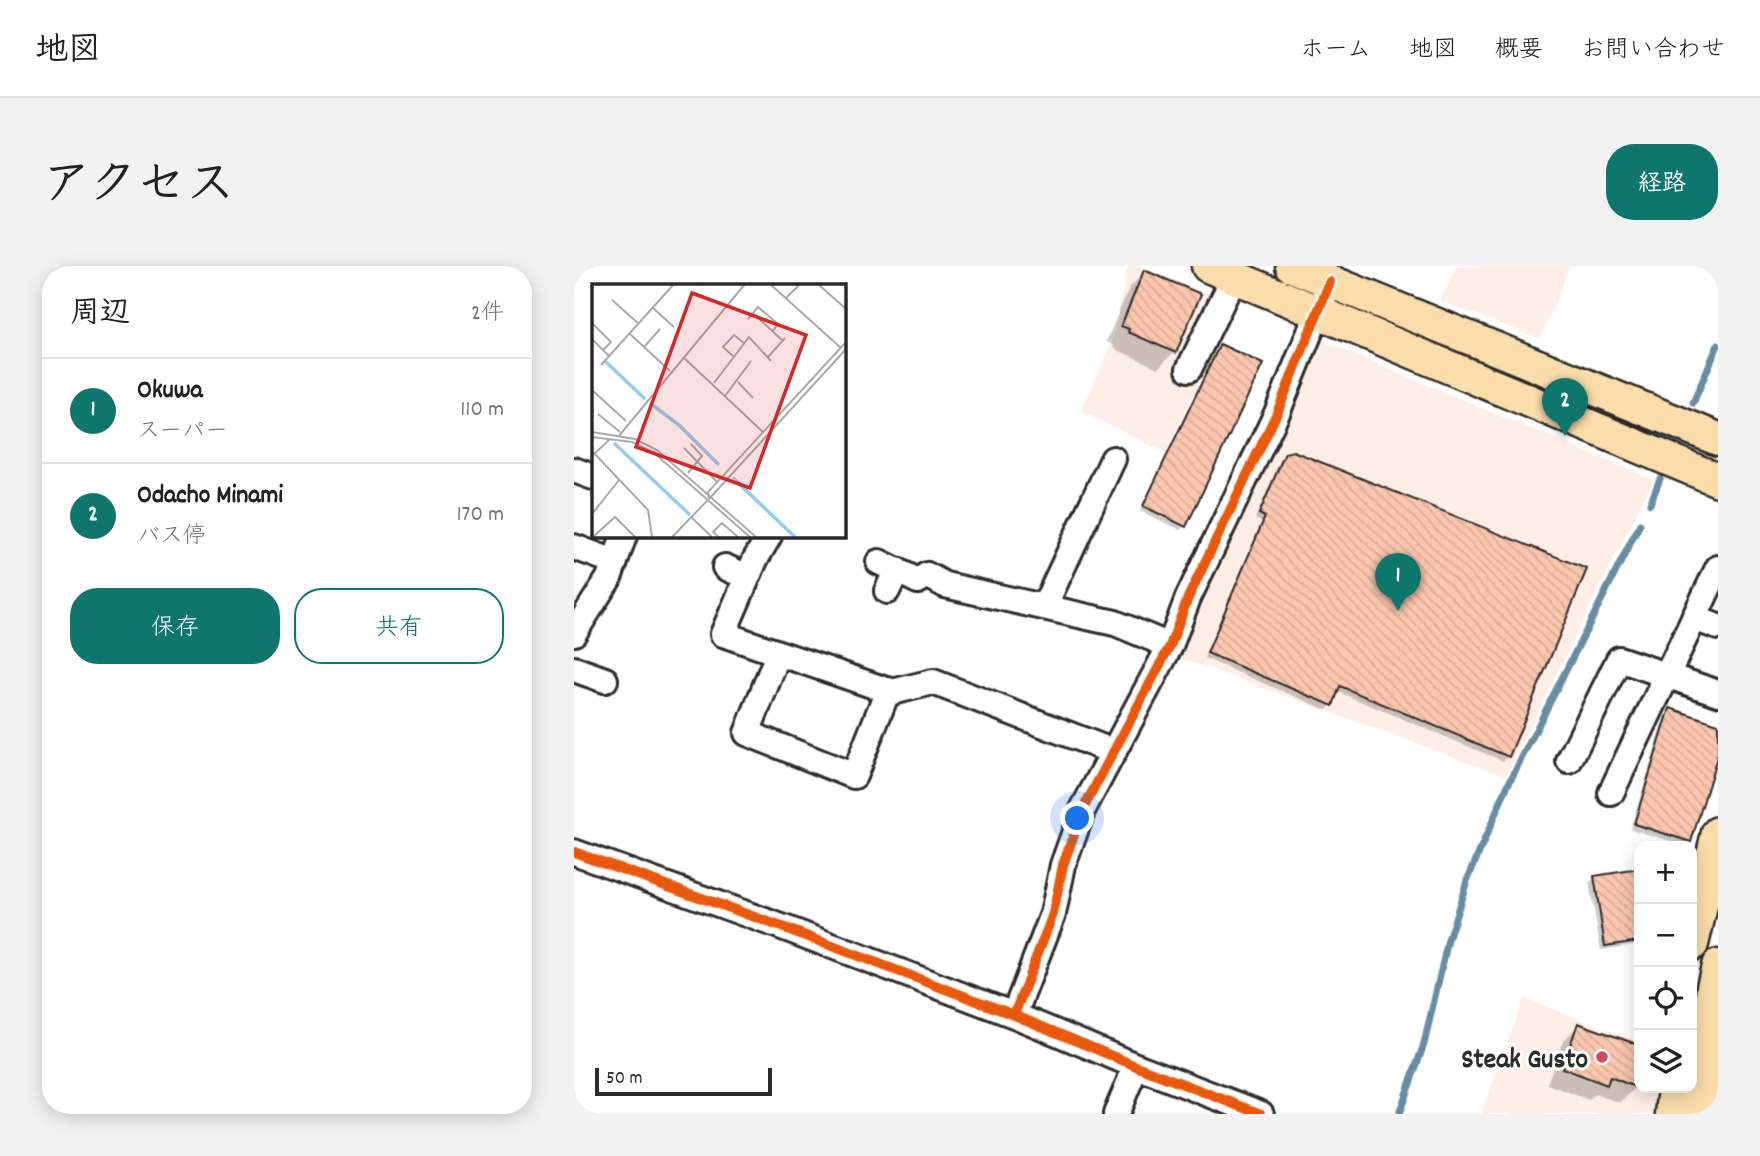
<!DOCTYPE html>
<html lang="ja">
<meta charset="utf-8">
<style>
body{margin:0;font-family:Dekko,"Klee One",sans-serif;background:#f2f2f2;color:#202124}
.controls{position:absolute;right:21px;bottom:21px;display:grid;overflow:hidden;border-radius:14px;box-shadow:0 4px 18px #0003}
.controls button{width:63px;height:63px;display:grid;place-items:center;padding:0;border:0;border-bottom:2px solid #e0e0e0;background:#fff;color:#202124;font:35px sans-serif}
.scale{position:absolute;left:21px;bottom:18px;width:177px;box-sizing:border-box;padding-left:7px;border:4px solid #2b2b2b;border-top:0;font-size:19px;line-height:24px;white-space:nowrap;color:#2b2b2b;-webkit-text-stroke:5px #fff;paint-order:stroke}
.you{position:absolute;left:504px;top:553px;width:24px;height:24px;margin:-18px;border:5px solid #fff;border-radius:50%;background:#1a73e8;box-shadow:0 0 0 10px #1a73e833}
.badge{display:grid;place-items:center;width:46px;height:46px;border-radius:50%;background:#0f766e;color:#fff;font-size:23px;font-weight:700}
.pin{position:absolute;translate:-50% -58px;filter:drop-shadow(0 2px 4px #0008)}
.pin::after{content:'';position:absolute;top:37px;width:24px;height:21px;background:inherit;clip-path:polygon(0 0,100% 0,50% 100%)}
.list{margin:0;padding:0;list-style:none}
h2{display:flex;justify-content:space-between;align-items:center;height:91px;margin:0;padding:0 28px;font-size:30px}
h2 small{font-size:23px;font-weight:400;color:#757577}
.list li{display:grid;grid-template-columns:46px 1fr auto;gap:21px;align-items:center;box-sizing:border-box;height:105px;padding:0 28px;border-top:2px solid #e0e0e0}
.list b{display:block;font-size:26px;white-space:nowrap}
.list p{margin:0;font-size:23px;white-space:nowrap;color:#757577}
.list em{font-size:23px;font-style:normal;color:#757577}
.actions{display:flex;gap:14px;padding:21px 28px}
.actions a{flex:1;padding:16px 0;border:2px solid #0f766e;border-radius:28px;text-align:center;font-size:24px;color:#0f766e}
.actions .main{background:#0f766e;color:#fff}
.icon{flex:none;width:38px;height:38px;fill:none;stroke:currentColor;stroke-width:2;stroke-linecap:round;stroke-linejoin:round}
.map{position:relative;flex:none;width:1144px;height:848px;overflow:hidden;border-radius:28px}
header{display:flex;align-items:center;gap:42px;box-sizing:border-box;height:98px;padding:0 35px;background:#fff;border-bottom:2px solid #e0e0e0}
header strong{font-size:33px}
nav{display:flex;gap:38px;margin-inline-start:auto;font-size:24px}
.intro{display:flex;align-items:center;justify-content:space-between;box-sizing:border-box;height:168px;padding:0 42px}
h1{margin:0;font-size:49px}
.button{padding:18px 32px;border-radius:28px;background:#0f766e;color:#fff;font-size:24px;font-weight:700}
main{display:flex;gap:42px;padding:0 42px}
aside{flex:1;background:#fff;border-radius:28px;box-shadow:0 4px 18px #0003}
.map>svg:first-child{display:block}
.built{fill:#feeee6}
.shadow{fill:#0003}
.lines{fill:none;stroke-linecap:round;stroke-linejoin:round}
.stream{stroke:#688da2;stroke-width:7}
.building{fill:url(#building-back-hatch);stroke:#2b2b2b;stroke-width:2}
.minor-casing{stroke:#2b2b2b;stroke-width:30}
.major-casing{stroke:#2b2b2b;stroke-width:37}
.minor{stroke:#fff;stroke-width:24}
.major{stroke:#fbddab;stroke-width:32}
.cycleway-casing{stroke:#fff;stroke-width:15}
.cycleway{stroke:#e8590c;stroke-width:10}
.poi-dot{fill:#d1495b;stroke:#fff;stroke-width:2.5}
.labels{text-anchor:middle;stroke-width:6;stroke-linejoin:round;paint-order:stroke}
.poi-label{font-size:28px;font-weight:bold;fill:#2b2b2b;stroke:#fff;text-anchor:end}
.inset-river{fill:none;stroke:#91cef2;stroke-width:3.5}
.inset-road{fill:none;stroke:#aaa;stroke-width:2}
.view{fill:#d62828;fill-opacity:0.15;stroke:#d62828;stroke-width:3.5}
.inset-edge{fill:none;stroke:#2b2b2b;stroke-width:3.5}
</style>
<header>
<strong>地図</strong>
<nav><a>ホーム</a><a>地図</a><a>概要</a><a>お問い合わせ</a></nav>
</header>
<div class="intro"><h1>アクセス</h1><a class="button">経路</a></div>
<main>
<aside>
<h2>周辺<small>2件</small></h2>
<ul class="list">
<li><span class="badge">1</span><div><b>Okuwa</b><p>スーパー</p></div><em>110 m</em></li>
<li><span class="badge">2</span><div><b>Odacho Minami</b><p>バス停</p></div><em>170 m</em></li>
</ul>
<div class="actions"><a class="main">保存</a><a>共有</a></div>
</aside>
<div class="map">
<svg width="1144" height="848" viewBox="0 0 1144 848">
<defs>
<pattern id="building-back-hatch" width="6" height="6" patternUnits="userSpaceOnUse" patternTransform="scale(1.75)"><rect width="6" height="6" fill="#fbc6ad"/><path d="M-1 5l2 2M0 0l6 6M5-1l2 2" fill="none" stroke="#d7aa95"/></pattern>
</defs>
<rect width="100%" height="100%" fill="#fff"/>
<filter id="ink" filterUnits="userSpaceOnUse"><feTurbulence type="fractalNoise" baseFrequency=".0143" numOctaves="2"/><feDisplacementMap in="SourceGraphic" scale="14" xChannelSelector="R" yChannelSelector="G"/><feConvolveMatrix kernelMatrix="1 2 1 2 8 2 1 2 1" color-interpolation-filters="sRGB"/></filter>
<g filter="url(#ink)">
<path class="built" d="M554 0H567L661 39 592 187 507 145 538 77Z
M883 0H996L966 73 866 35Z
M746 74 1079 214 932 510 601 390 618 341Z
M950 732 1065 776V822H1081L1080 848H907Z"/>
<path class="shadow" d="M571 6 600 86 584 102 539 82 540 79 532 76 555 22Z
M646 80 611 260 606 264 566 245 641 85Z
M712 189 934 490 929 495 762 425 757 439 753 444 630 392 688 256 681 253 706 194Z
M1097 444 1144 460V482L1115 575 1110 579 1056 563 1092 449Z
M1065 605V678L1027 684 1015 617 1020 612Z
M1005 759 1065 781V812L1062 821 1046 837 1021 828 1015 834 973 818 989 775Z"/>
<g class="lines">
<path class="stream" d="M1119 137 1144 79
M1076 238 1086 213
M825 848 850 778 874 674 893 615 933 521 1066 258"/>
</g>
<path class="building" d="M570 4 627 28 602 87 554 66 555 63 547 60Z
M646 78 689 98 612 261 569 240Z
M719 185 1013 303 935 491 766 420 759 440 633 387 691 251 685 248 711 187Z
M1096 442 1144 458V488L1117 576 1060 558Z
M1065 603V675L1031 680 1020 610Z
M1004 757 1065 779 1064 822 1036 811 1033 819 988 802Z"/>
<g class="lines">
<g class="minor-casing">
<path id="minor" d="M615 103 660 11
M0 204 19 211
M195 270 181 294 149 368 318 426 359 416 540 486
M0 281 41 296
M305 296 344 315 353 309 371 319 541 357 596 380
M151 301 173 311
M313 325 323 304
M470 341 539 193
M1120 352 1144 361
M0 367 35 312 50 270
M204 388 173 467 280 510 314 424
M0 403 31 414
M995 495 1045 393 1144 427
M1037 527 1144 302
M0 586 208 661 440 749 562 800 687 848
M440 749 479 648 489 599 509 543 596 380 614 332 703 147 751 29
M542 848 562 800"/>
</g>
<g class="major-casing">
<path id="major" d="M634 0 1144 214
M718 0 1144 173
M1118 678 1144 567
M1098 848 1101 822
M1127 848 1139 721 1144 700"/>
</g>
<use href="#minor" class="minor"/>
<use href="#major" class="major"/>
<g class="cycleway-casing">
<path id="cycleway" d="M0 586 208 661 440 749 562 800 687 848
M440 749 479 648 489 599 509 543 596 380 614 332 703 147 756 16"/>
</g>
<use href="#cycleway" class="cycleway"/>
</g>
</g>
<circle class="poi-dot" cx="1028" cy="791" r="7"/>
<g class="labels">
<g class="poi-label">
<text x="1014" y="801">Steak Gusto</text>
</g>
</g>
<g transform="translate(18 18)">
<rect width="254" height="254" fill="#fff"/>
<path class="inset-river" d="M13 77 53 115M58 119 87 141 127 181M22 159 98 231M141 194 203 253"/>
<path class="inset-road" d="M178 0 249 64M226 0 254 25M193 15 208 0M20 16 47 40M61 24 82 43M162 30 191 57M156 35 166 23 186 40 180 48M0 39 19 58 11 66M38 50 78 87M0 55 18 73M52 63 68 45M141 72 131 63 142 51 152 59M91 73 171 148M176 73 193 54M9 81 82 0M146 98 161 114M122 99 157 53 179 77M0 106 34 137M133 112 159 77M6 130 28 148M0 148 43 155 65 166 164 253M0 153 40 158 61 168 158 253M26 153 153 0M92 164 125 198M0 167 56 226 60 253M0 172 17 156M96 189 110 172 99 160M117 215 116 208 254 58M117 215 254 65M0 230 27 196M100 234 120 253M1 253 23 233 43 253M80 253 115 217M127 253 121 248 130 239 146 253"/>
<path class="view" d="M100 9 214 51 158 204 44 163Z"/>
<rect width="254" height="254" class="inset-edge"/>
</g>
</svg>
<div class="controls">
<button>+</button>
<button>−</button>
<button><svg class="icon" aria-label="locate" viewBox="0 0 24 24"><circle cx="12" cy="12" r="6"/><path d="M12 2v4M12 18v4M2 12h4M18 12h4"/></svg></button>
<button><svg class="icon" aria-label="layers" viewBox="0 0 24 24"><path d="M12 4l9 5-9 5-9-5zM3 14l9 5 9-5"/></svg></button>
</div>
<div class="scale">50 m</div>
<div class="you"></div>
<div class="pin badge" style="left:824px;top:345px">1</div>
<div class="pin badge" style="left:991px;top:170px">2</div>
</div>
</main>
